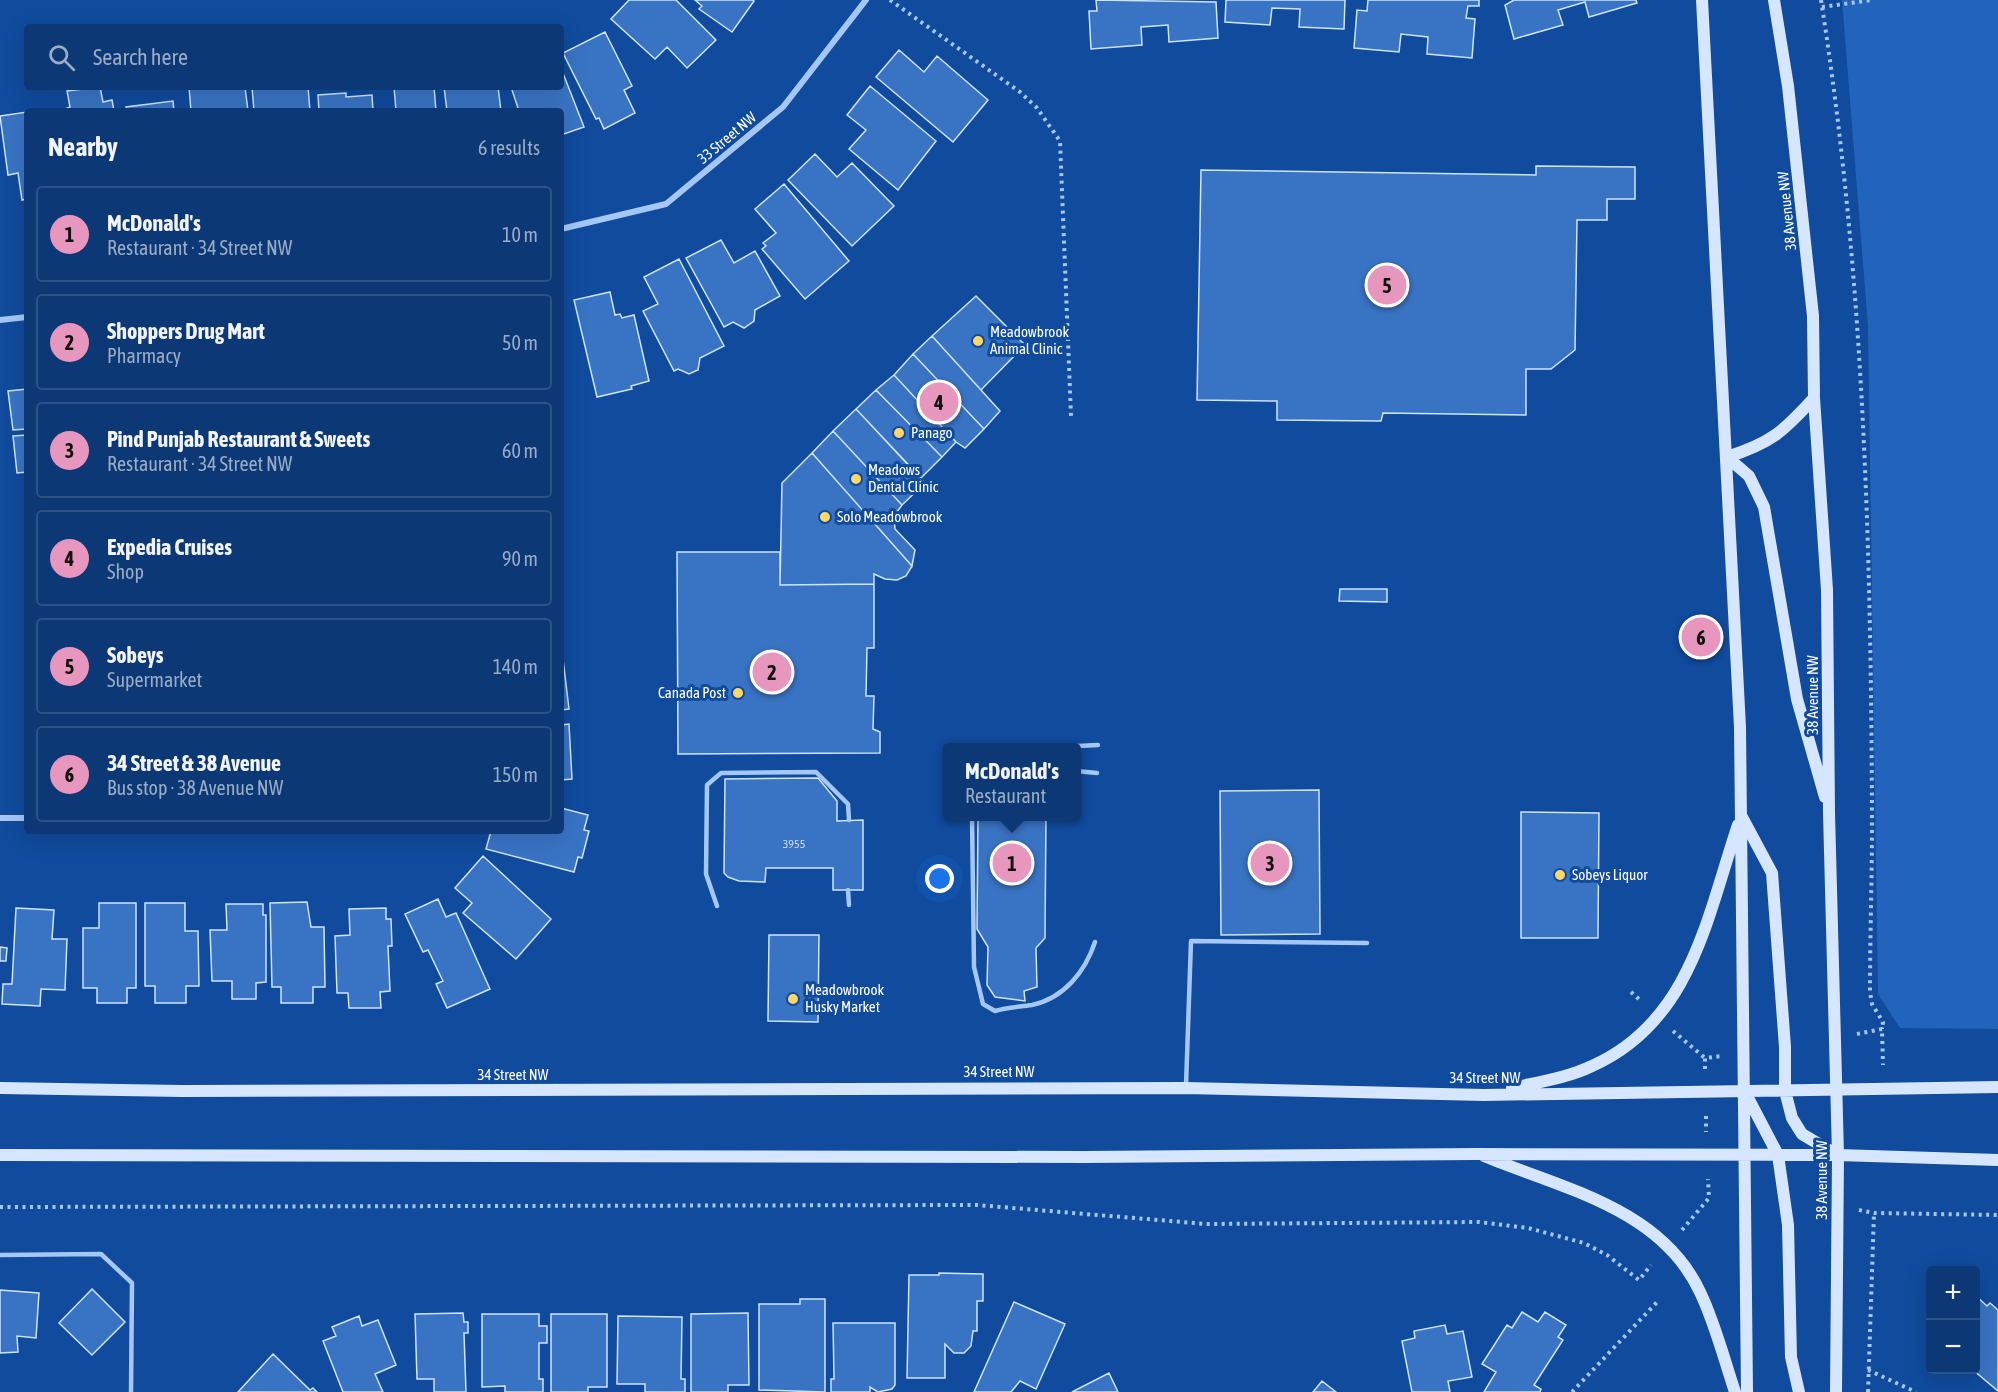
<!DOCTYPE html>
<meta charset="utf-8">
<style>
body{margin:0;font-family:"Asap Condensed",sans-serif;background:#1a437e;color:#f1f3f6}
.controls{position:absolute;right:18px;bottom:18px;display:grid;overflow:hidden;border-radius:6px;box-shadow:0 6px 24px #0002}
.controls button{width:54px;height:54px;display:grid;place-items:center;padding:0;border:0;border-bottom:2px solid #2c5288;background:#0c3876;color:#f1f3f6;font:30px sans-serif}
.you{position:absolute;left:940px;top:879px;width:21px;height:21px;margin:-15px;border:4px solid #fff;border-radius:50%;background:#1a73e8;box-shadow:0 0 0 9px #1a73e833}
.badge{display:grid;place-items:center;width:39px;height:39px;border-radius:50%;background:#e797bd;color:#111;font-size:20px;font-weight:700}
.pin{position:absolute;translate:-50% -50%;border:3px solid #fff;box-shadow:0 2px 6px #0006}
.popup{position:absolute;left:943px;top:743px;width:138px;height:78px;box-sizing:border-box;display:grid;place-content:center;border-radius:6px;background:#0c3876;filter:drop-shadow(0 2px 4px #0005);font-size:20px;white-space:nowrap;color:#9aacc5}
.popup b{font-size:22px;color:#f1f3f6}
.popup::after{content:'';position:absolute;left:50%;top:100%;margin-left:-12px;border:12px solid transparent;border-top-color:#0c3876}
.list{margin:0;padding:0;list-style:none}
h2{display:flex;justify-content:space-between;align-items:center;height:78px;margin:0;padding:0 24px;font-size:26px}
h2 small{font-size:20px;font-weight:400;color:#9aacc5}
.list li{display:grid;grid-template-columns:39px 1fr auto;gap:18px;align-items:center;box-sizing:border-box;height:96px;margin:0 12px 12px;padding:0 12px;border:2px solid #2c5288;border-radius:6px}
.list b{display:block;font-size:22px;white-space:nowrap}
.list p{margin:0;font-size:20px;white-space:nowrap;color:#9aacc5}
.list em{font-size:20px;font-style:normal;color:#9aacc5}
.icon{flex:none;width:33px;height:33px;fill:none;stroke:currentColor;stroke-width:2;stroke-linecap:round;stroke-linejoin:round}
.map{position:relative;flex:none;width:1998px;height:1392px;overflow:hidden}
.search{position:absolute;background:#0c3876;box-shadow:0 6px 24px #0002;left:24px;top:24px;width:540px;height:66px;display:flex;align-items:center;gap:15px;box-sizing:border-box;padding:0 21px;border-radius:6px;color:#9aacc5;font-size:22px}
.panel{position:absolute;background:#0c3876;box-shadow:0 6px 24px #0002;left:24px;top:108px;width:540px;height:726px;border-radius:6px}
.map>svg:first-child{display:block}
.green{fill:#2264bb}
.building{fill:#3974c4;stroke:#cde3fe;stroke-width:1.5}
.lines{fill:none;stroke-linecap:round;stroke-linejoin:round}
.path{stroke:#a5c7f5;stroke-width:4;stroke-dasharray:3 4.5;stroke-linecap:butt}
.lane{stroke:#a5c7f5;stroke-width:4.5}
.street{stroke:#a5c7f5;stroke-width:6}
.secondary{stroke:#d5e6fe;stroke-width:12}
.poi-dot{fill:#ffd769;stroke:#104b9d;stroke-width:2}
.labels{text-anchor:middle;stroke-width:6;stroke-linejoin:round;paint-order:stroke}
.number-label{font-size:12px;fill:#cedcf0}
.street-label{font-size:15px;fill:#fff;stroke:#104b9d}
.poi-label{font-size:15px;fill:#fff;stroke:#104b9d;text-anchor:start}
</style>
<div class="map">
<svg width="1998" height="1392" viewBox="0 0 1998 1392">
<rect width="100%" height="100%" fill="#104b9d"/>
<path class="green" d="M1842 0H1998V1029L1900 1028 1878 994 1868 326Z"/>
<path class="building" d="M629 0H676L716 40 687 68 667 47 655 59 611 19Z
M695 0H753L754 1 732 32 699 9 702 6Z
M1096 0 1216 2 1218 38 1169 42 1168 25 1141 27 1142 45 1091 49 1089 11H1097Z
M1226 0H1345L1344 29 1299 27 1300 9 1272 8 1270 25 1225 22Z
M1368 0H1479V6H1468L1466 18 1475 19 1472 58 1427 54 1428 37 1401 34 1399 52 1354 48 1357 10 1367 11Z
M1514 0H1636L1637 3 1589 17 1585 2 1558 10 1563 25 1514 39 1505 5Z
M605 32 632 86 624 90 635 113 604 129 599 118 596 119 563 53Z
M899 50 924 72 937 56 988 100 953 142 876 77Z
M561 68 584 127 561 135V111H519L511 87H561Z
M870 86 936 141 898 190 849 149 866 130 847 115Z
M100 87 103 102 112 100 114 111H60L70 107 67 91Z
M189 87H245L248 111H191Z
M252 87H308L310 111H254Z
M394 87H434L436 111H396Z
M444 87H498L501 111H447Z
M346 93V97L372 95 373 111H319L318 95Z
M173 101 174 111H127L126 107Z
M27 112V199L22 200 18 173 8 175 0 116Z
M815 154 837 177 852 163 894 206 852 246 788 180Z
M1536 166 1635 167V199H1607V220H1577L1575 350 1551 369H1526V415L1383 413 1381 421 1277 420V401L1197 400 1201 170 1536 175Z
M784 184 849 261 805 299 762 249 766 246 763 243 776 233 755 209Z
M721 240 734 263 755 251 780 296 755 310 754 321 744 328 733 322 724 327 686 258Z
M679 259 724 346 700 358 698 370 689 374 678 369 674 371 643 311 658 304 644 277Z
M610 292 615 315 620 314 622 318 634 315 649 381 631 386 632 389 597 397 574 300Z
M976 296 1025 345 981 390 932 336Z
M932 336 1000 411 984 429 913 354Z
M913 354 984 429 965 448 956 442 894 375Z
M894 375 956 442 942 457 876 390Z
M27 389V429L13 430 8 391Z
M876 390 942 457 921 478 856 409Z
M856 409 925 483 902 505 833 431Z
M833 431 902 505 894 516 895 529 915 550 912 566 812 453Z
M27 435V472L17 473 13 436Z
M812 453 912 566 906 576 897 580 885 579 874 574V584L780 585 782 483Z
M677 552H780V585L874 584V648H867L866 696H874L873 729 880 732V753L678 754Z
M1340 589H1387V602L1339 601Z
M563 659 569 709 561 710V660Z
M569 724 572 779 561 780V725Z
M818 778 837 801V821L863 820V890H833V868H766L765 882 739 881 728 877 724 873 725 779Z
M1319 790 1320 934 1221 935 1220 791Z
M561 808 588 815 584 830 589 831 582 858 578 857 574 872 486 849 491 831H561Z
M1521 812 1599 813 1598 938H1521Z
M978 816H1046L1045 938 1036 948 1037 987 1024 991 1025 1001 995 997 987 985 988 947 977 929Z
M483 856 551 919 516 959 463 913 472 903 455 888Z
M438 899 446 917 456 913 490 989 447 1008 436 984 443 981 428 950 423 952 405 914Z
M307 902 311 927H324L325 987H313V1003H281V987H272L270 903Z
M99 903H136V988H127V1003H97V988H83V928H99Z
M145 903H185V931H198L199 986H186V1003H155V986H145Z
M226 904H263V915H266V982L256 983V999H232V981H212L210 930H227Z
M16 908 54 910 52 939H67L65 990 41 989 40 1006 2 1004 3 984H12Z
M386 908V919H391L392 946H388L390 991 380 992 381 1008H349L348 993H337L335 936 350 935 349 909Z
M769 935H819L818 1022 768 1021Z
M0 947 7 948 6 961H0Z
M939 1273 983 1274V1301H977V1331H973L971 1346 964 1353H954L945 1344V1378H907L909 1275H939Z
M92 1289 125 1322 92 1355 59 1323Z
M0 1290 39 1293 36 1338 17 1336 18 1352 0 1353Z
M1976 1296 1987 1306 1990 1303 1998 1310V1391L1973 1370H1976Z
M800 1299H825V1392L759 1390V1304H800Z
M1014 1302 1065 1324 1036 1389 1020 1381 1011 1392H974Z
M1522 1312 1538 1322 1545 1312 1566 1325 1558 1337 1563 1340 1534 1385 1541 1389 1540 1392H1484L1496 1372 1482 1364 1507 1325 1512 1328Z
M463 1313 464 1322H468V1333H464L466 1392H434V1379H417L415 1314Z
M748 1313 749 1385H728V1392H691V1314Z
M482 1314H539V1326H547V1343H539V1379H543V1392H505V1386L482 1387Z
M551 1314H607V1387H588V1392H551Z
M359 1316 362 1326 378 1320 396 1365 375 1374 383 1392H343L323 1341 336 1336 332 1327Z
M618 1316 682 1317 681 1379H685V1392H645V1384H617Z
M833 1323H895V1385L892 1389 878 1392 870 1387V1392H831V1379H834Z
M1445 1325 1447 1334 1463 1331 1472 1377 1448 1381 1450 1392H1412L1402 1341 1415 1338 1414 1331Z
M273 1354 310 1390 313 1388 317 1392H238Z
M1109 1373 1118 1392H1072Z
M1322 1381 1336 1392H1313Z"/>
<g class="lines">
<path class="path" d="M890 0 1020 92 1037 108 1060 141 1071 416
M1821 0C1864 272 1871 548 1872 822 1872 879 1870 936 1870 992L1872 1004 1883 1022 1882 1029
M1822 7 1872 0
M1631 992 1640 1000
M1673 1031 1705 1058
M1857 1034 1882 1029 1883 1065
M1705 1069V1058L1722 1056
M1706 1116V1132
M0 1207 977 1205 1206 1224 1479 1222 1528 1228 1584 1243 1607 1255 1639 1280 1651 1265
M1859 1210 1874 1213 1998 1215
M1682 1230 1709 1198 1708 1179
M1868 1370 1916 1392
M1572 1392 1659 1300
M1868 1392 1874 1213"/>
<path class="lane" d="M1037 748 1098 745
M1076 771 1097 773
M972 816 974 967 983 1004 995 1011C1007 1007 1019 1007 1032 1005 1064 998 1085 972 1095 942
M848 890 849 905
M717 906 706 874 707 785 721 773 816 772 848 804 849 820
M1186 1086 1191 941 1367 943
M0 1255 101 1254 132 1283 131 1392"/>
<path class="street" d="M561 229 666 204 783 107 866 0
M0 320 27 317
M0 818H27"/>
<path class="secondary" d="M1702 0 1740 727 1747 1392
M1774 0 1788 86 1813 316 1814 398 1827 590 1829 813 1838 1155 1836 1392
M1727 457 1749 476 1764 507 1797 699 1825 797
M1727 457C1771 443 1783 432 1814 398
M1742 817 1772 873 1785 1047V1091L1792 1118 1802 1134 1837 1155
M0 1088 182 1091 1186 1088 1484 1095 1998 1087
M1512 1088C1539 1082 1567 1078 1592 1066 1691 1022 1707 917 1738 825
M1745 1092 1778 1155 1788 1225 1791 1357 1799 1392
M0 1155 1085 1157 1477 1154 1838 1155 1998 1160
M1484 1156C1561 1188 1661 1208 1700 1292 1715 1323 1724 1359 1735 1392"/>
</g>
<g class="poi-dot">
<circle cx="978" cy="341" r="6"/>
<circle cx="899" cy="433" r="6"/>
<circle cx="856" cy="479" r="6"/>
<circle cx="825" cy="517" r="6"/>
<circle cx="738" cy="693" r="6"/>
<circle cx="1560" cy="875" r="6"/>
<circle cx="793" cy="999" r="6"/>
</g>
<g class="labels">
<g class="number-label">
<text x="794" y="848">3955</text>
</g>
<g class="street-label">
<text transform="translate(727 138) rotate(-40)" y="5">33 Street NW</text>
<text transform="translate(1787 211) rotate(-96)" y="5">38 Avenue NW</text>
<text transform="translate(1813 695) rotate(-90)" y="5">38 Avenue NW</text>
<text x="999" y="1077">34 Street NW</text>
<text x="513" y="1080">34 Street NW</text>
<text x="1485" y="1083">34 Street NW</text>
<text transform="translate(1822 1180) rotate(-90)" y="5">38 Avenue NW</text>
</g>
<g class="poi-label">
<text x="990" y="337">Meadowbrook<tspan x="990" dy="17">Animal Clinic</tspan></text>
<text x="911" y="438">Panago</text>
<text x="868" y="475">Meadows<tspan x="868" dy="17">Dental Clinic</tspan></text>
<text x="837" y="522">Solo Meadowbrook</text>
<text x="726" y="698" text-anchor="end">Canada Post</text>
<text x="1572" y="880">Sobeys Liquor</text>
<text x="805" y="995">Meadowbrook<tspan x="805" dy="17">Husky Market</tspan></text>
</g>
</g>
</svg>
<div class="controls">
<button>+</button>
<button>−</button>
</div>
<div class="you"></div>
<div class="pin badge" style="left:1012px;top:863px">1</div>
<div class="popup"><b>McDonald's</b>Restaurant</div>
<div class="pin badge" style="left:772px;top:672px">2</div>
<div class="pin badge" style="left:1270px;top:863px">3</div>
<div class="pin badge" style="left:939px;top:402px">4</div>
<div class="pin badge" style="left:1387px;top:285px">5</div>
<div class="pin badge" style="left:1701px;top:637px">6</div>
<div class="search"><svg class="icon" aria-label="search" viewBox="0 0 24 24"><circle cx="10" cy="10" r="6"/><path d="M15 15l6 6"/></svg>Search here</div>
<section class="panel">
<h2>Nearby<small>6 results</small></h2>
<ul class="list">
<li><span class="badge">1</span><div><b>McDonald's</b><p>Restaurant · 34 Street NW</p></div><em>10 m</em></li>
<li><span class="badge">2</span><div><b>Shoppers Drug Mart</b><p>Pharmacy</p></div><em>50 m</em></li>
<li><span class="badge">3</span><div><b>Pind Punjab Restaurant &amp; Sweets</b><p>Restaurant · 34 Street NW</p></div><em>60 m</em></li>
<li><span class="badge">4</span><div><b>Expedia Cruises</b><p>Shop</p></div><em>90 m</em></li>
<li><span class="badge">5</span><div><b>Sobeys</b><p>Supermarket</p></div><em>140 m</em></li>
<li><span class="badge">6</span><div><b>34 Street &amp; 38 Avenue</b><p>Bus stop · 38 Avenue NW</p></div><em>150 m</em></li>
</ul>
</section>
</div>
